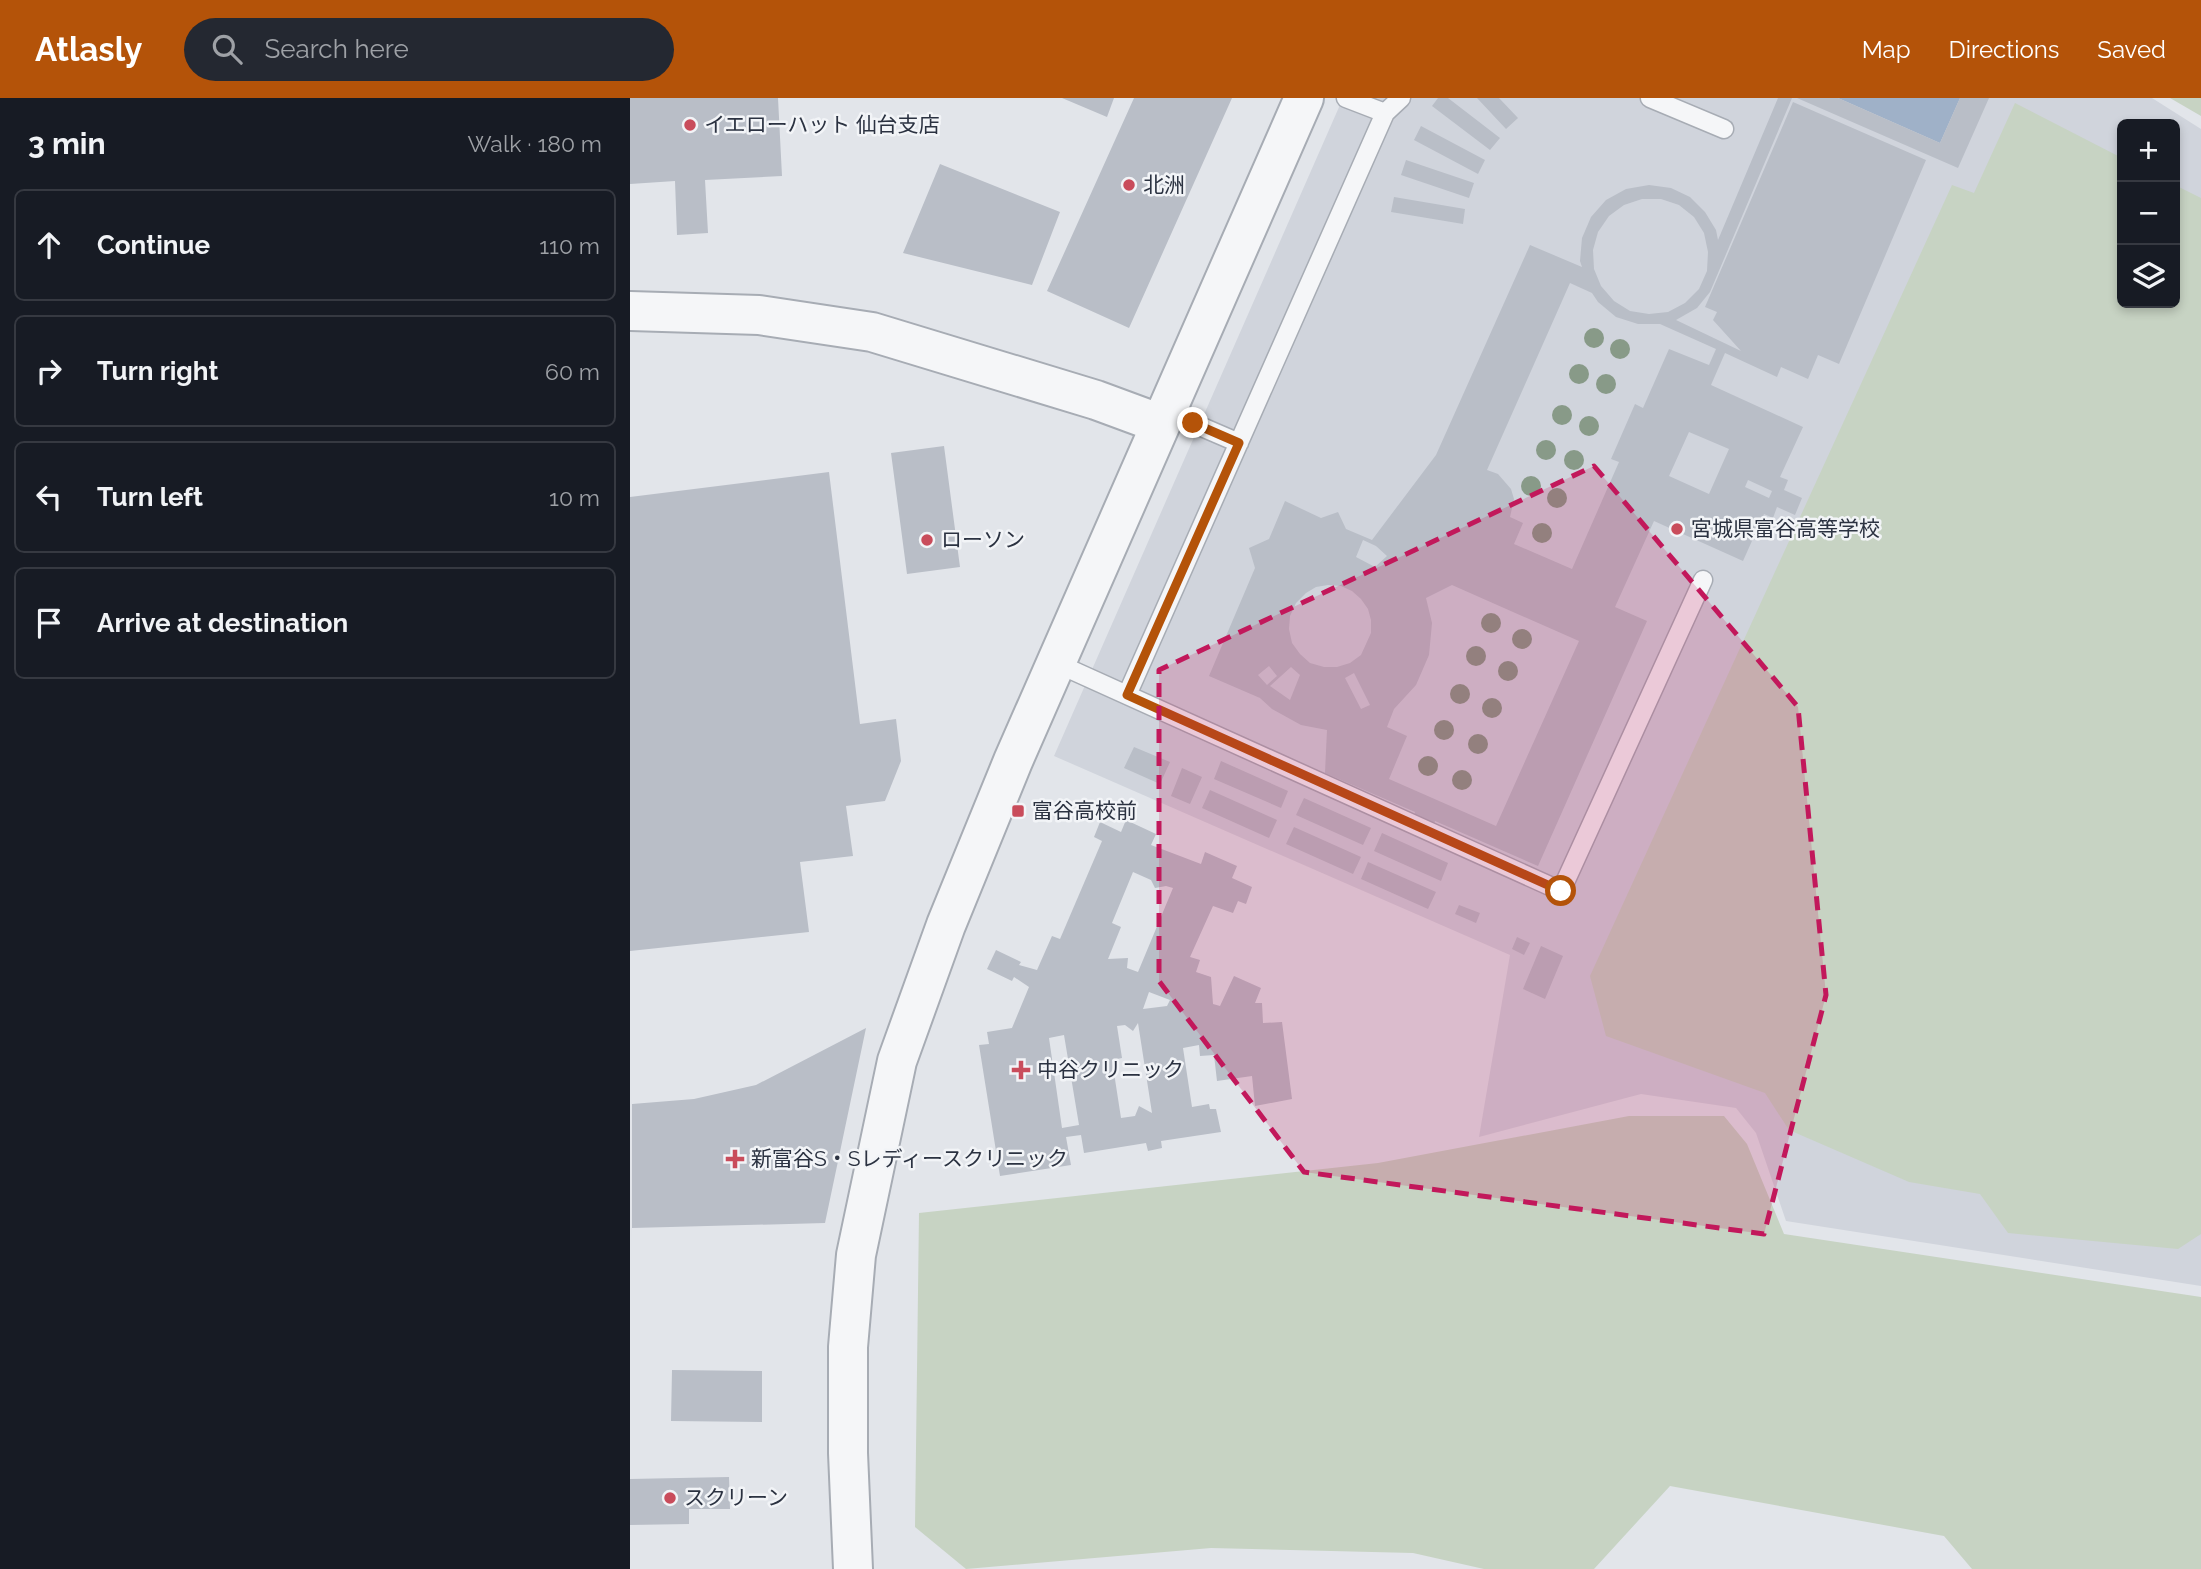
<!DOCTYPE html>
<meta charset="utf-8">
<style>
body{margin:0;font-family:Raleway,"Noto Sans JP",sans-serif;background:#242831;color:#f1f3f6}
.controls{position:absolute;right:21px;top:21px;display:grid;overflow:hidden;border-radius:10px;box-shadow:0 4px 10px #0003}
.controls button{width:63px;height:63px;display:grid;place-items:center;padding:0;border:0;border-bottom:2px solid #363941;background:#171b24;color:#f1f3f6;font:35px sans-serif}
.stop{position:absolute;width:21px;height:21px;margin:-16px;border:5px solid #b45309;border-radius:50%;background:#fff}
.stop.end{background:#b45309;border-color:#fff;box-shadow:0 2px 7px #0008}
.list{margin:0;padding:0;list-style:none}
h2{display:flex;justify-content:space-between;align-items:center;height:91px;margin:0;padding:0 28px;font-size:30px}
h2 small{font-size:23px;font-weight:400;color:#9ea1a6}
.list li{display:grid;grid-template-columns:46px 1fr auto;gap:21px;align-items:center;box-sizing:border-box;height:112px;margin:0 14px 14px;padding:0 14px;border:2px solid #363941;border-radius:10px}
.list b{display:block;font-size:26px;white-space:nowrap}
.list em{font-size:23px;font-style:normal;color:#9ea1a6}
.icon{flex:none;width:38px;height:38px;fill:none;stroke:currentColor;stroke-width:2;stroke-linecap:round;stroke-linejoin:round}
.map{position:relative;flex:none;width:1571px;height:1471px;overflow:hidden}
header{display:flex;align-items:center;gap:42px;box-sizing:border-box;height:98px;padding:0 35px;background:#b45309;color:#fff}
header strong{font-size:33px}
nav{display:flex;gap:38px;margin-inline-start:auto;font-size:24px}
.search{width:490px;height:63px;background:#242831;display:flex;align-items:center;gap:18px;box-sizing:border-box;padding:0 24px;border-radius:38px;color:#9ea1a6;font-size:26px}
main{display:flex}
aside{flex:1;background:#171b24}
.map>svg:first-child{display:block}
.built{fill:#d0d4dc;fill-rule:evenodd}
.green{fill:#c7d3c3}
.water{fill:#9fb1c8}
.building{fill:#b9bec7;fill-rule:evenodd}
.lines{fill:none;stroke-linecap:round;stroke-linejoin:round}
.service-casing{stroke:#a7acb4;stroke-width:21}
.tertiary-casing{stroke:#a7acb4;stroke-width:42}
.service{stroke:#f5f6f8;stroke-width:18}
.tertiary{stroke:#f5f6f8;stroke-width:38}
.tree{fill:#889a88}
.route{stroke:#b45309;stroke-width:9}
.marked{fill:#c2185b;fill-opacity:0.2;stroke:#c2185b;stroke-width:5;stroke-dasharray:14 9;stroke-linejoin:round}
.poi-dot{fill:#c94c5b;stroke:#f2f4f7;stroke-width:2.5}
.labels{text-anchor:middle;stroke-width:5;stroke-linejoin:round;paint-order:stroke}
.poi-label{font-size:21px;fill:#2b3241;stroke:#f2f4f7;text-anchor:start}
</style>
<header>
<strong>Atlasly</strong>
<div class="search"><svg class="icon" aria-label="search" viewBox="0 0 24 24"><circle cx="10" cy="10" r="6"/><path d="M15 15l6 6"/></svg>Search here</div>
<nav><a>Map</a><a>Directions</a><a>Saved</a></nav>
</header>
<main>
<aside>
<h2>3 min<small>Walk · 180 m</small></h2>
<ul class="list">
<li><svg class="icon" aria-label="ahead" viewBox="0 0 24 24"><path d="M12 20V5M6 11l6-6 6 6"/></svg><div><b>Continue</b></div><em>110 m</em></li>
<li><svg class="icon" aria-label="right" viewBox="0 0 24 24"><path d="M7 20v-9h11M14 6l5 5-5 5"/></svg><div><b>Turn right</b></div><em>60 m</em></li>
<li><svg class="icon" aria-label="left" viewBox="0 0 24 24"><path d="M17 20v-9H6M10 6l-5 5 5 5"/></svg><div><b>Turn left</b></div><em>10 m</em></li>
<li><svg class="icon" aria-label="arrive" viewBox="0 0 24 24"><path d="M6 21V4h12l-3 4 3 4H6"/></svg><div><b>Arrive at destination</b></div></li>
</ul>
</aside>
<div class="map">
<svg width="1571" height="1471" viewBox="0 0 1571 1471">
<rect width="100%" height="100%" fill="#e2e5ea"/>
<path class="built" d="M713 0H1522L1571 31V1188L1156 1123 1126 1035 1106 1010 1011 996 849 1039 880 857 424 658ZM1492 26H1545V205H1492Z"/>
<path class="green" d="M1540 0H1571V18Z
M1385 5 1492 60V205H1545V87L1571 100V1136L1548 1151 1378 1135 1350 1096 1279 1084 1159 1032 1135 995 976 938 960 878 1322 87 1344 95Z
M999 1018H1094L1117 1046 1154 1136 1571 1199V1471H1342L1314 1438 1040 1388 964 1471H854L783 1455 581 1450 336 1471 285 1429 289 1115 748 1065Z"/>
<path class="water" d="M1208 0H1330L1310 45Z"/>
<path class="building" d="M0 0H148L152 78 75 82 78 135 47 137 45 83 0 86Z
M432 0H484L477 19Z
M504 0H602L499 230 417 193Z
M808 0H818L870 40 860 52 802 8Z
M847 0H869L888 20 876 31Z
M1148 0H1162L1080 194 1067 210 1046 222 1111 253 1083 222 1087 214 1075 209 1163 4 1296 62 1209 266 1188 257 1178 281 1151 269 1147 279 1095 255 1081 287 1173 329 1150 379 1158 382 1154 392 1172 400 1165 417 1147 409 1143 420 1134 416 1113 463 1024 423 985 509 1017 523 908 768 805 723 804 726 784 718 785 714 695 675 697 632 671 627 642 611 630 600 579 578 625 470 619 450 639 441 655 403 691 420 708 414 716 431 742 442 806 357 900 147 952 169 950 163 952 140 961 119 976 102 996 91 1019 87 1041 90 1060 99 1075 114 1086 132 1088 142ZM1012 101H1031L1049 107 1064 119 1074 135 1078 154 1077 173 1069 191 1055 205 1038 214 1019 216 1000 213 984 203 971 188 964 171 963 152 968 134 979 118 994 107ZM940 185 962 195 968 204 986 219 1008 226H1030L1086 251 1079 267 1039 251 1013 310 1005 306 981 361 989 364 942 471 884 446 893 425 880 419 884 401 881 391 868 376 857 372ZM1059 334 1099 351 1079 396 1039 378ZM1118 382 1142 393 1139 400 1115 389ZM733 442 746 448 757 458 745 469 726 459ZM698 487 711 488 722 493 731 501 738 511 741 522V535L731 557 720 565 707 569H694L680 565 670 556 662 545 659 531 660 518 666 505 676 495 686 489ZM822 487 949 543 866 728 759 681 777 638 757 629 764 611 786 587 799 557 802 525 796 500ZM639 568 647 578 637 587 628 577ZM661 569 670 577 660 602 640 588ZM724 575 740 607 731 611 715 580Z
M1167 0H1208L1310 45 1330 0H1359L1328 70Z
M791 28 855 62 848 76 784 42Z
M776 62 844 85 839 100 771 77Z
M310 66 430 114 402 187 273 155Z
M764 99 835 111 833 126 761 114Z
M314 348 330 469 277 476 261 355Z
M199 374 230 626 266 621 271 663 255 703 216 708 223 758 170 764 179 834 0 853V399Z
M504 649 540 664 530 686 494 670Z
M591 663 658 693 651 710 584 681Z
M552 670 572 679 560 706 541 698Z
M580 692 647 722 639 740 572 710Z
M674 700 741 730 733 747 666 717Z
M496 722 526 736 521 747 571 766 575 754 607 768 602 780 622 789 616 806 608 803 603 815 583 808 560 859 570 862 566 874 581 879 583 906 590 908 604 878 631 890 625 905H632L633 925 652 924 662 1001 625 1008 622 978 587 983 584 957 570 958 569 947 553 950 562 1009 579 1006 580 1011H586L591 1034 531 1043 532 1050 518 1053 516 1045 454 1055 451 1037 436 1039 441 1067 370 1078 349 947 359 946 357 934 382 930 399 889 384 879 382 883 357 871 366 852 391 864 389 867 407 872 422 838 430 841 472 743 464 739 470 724 491 734ZM503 774 521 782 525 790 536 788 543 790 508 874 497 870 498 860 478 861 491 829 482 825ZM519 894 540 902 537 908 513 911ZM508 925 522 1015 509 1008 505 1018 491 1020 482 962 492 960 487 928 495 927 503 933ZM434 937 449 1027 432 1030 419 940Z
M664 729 731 759 723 776 656 746Z
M752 735 818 765 811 783 744 753Z
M738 764 806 794 798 811 731 781Z
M829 807 850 815 846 825 825 816Z
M887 839 900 845 894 857 882 851Z
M911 848 933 858 915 901 893 891Z
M236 930 195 1125 2 1130V1006L64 1001 126 987Z
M42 1272 132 1273V1324L41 1323Z
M99 1379 100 1411H59V1426L0 1427V1381Z"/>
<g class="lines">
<g class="service-casing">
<path id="service" d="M716 0 755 15 771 0
M1020 0 1094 31
M537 314 609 345
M426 565 931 793 1073 482
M497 597 755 15"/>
</g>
<g class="tertiary-casing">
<path id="tertiary" d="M0 213 129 217 242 234 466 302 531 326
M223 1471 218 1355V1249L226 1157 267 963 316 827 383 663 674 0"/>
</g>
<use href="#service" class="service"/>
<use href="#tertiary" class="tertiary"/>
</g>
<g class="tree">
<circle cx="964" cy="240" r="10"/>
<circle cx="990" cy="251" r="10"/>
<circle cx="949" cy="276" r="10"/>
<circle cx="976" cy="286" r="10"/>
<circle cx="932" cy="317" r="10"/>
<circle cx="959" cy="328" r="10"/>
<circle cx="916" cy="352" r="10"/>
<circle cx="944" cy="362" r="10"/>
<circle cx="901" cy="388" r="10"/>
<circle cx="927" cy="400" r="10"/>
<circle cx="912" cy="435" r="10"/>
<circle cx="861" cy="525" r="10"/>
<circle cx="892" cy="541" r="10"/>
<circle cx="846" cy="558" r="10"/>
<circle cx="878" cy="573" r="10"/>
<circle cx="830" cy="596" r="10"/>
<circle cx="862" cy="610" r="10"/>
<circle cx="814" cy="632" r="10"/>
<circle cx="848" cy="646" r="10"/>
<circle cx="798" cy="668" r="10"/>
<circle cx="832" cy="682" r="10"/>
</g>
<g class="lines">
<path class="route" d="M563 325 609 345 497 597 931 793"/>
</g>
<path class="marked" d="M964 368 1168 609 1196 897 1134 1136 674 1074 529 883V572Z"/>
<g class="poi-dot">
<circle cx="60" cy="27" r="7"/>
<circle cx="499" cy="87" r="7"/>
<circle cx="1047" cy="431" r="7"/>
<circle cx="297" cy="442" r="7"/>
<rect x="381" y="706" width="14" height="14" rx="3.5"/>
<path d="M387.5 961.5h7v7h7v7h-7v7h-7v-7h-7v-7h7z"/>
<path d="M101.5 1050.5h7v7h7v7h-7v7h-7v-7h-7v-7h7z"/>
<circle cx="40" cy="1400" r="7"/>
</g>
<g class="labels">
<g class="poi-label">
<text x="74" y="34">イエローハット 仙台支店</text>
<text x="513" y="94">北洲</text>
<text x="1061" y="438">宮城県富谷高等学校</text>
<text x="311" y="449">ローソン</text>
<text x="402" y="720">富谷高校前</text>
<text x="407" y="979">中谷クリニック</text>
<text x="121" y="1068">新富谷S・Sレディースクリニック</text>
<text x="54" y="1407">スクリーン</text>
</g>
</g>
</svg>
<div class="controls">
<button>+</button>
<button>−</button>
<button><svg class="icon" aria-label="layers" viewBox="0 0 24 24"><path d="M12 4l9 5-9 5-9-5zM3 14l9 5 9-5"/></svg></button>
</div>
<div class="stop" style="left:931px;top:793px"></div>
<div class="stop end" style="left:563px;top:325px"></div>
</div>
</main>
